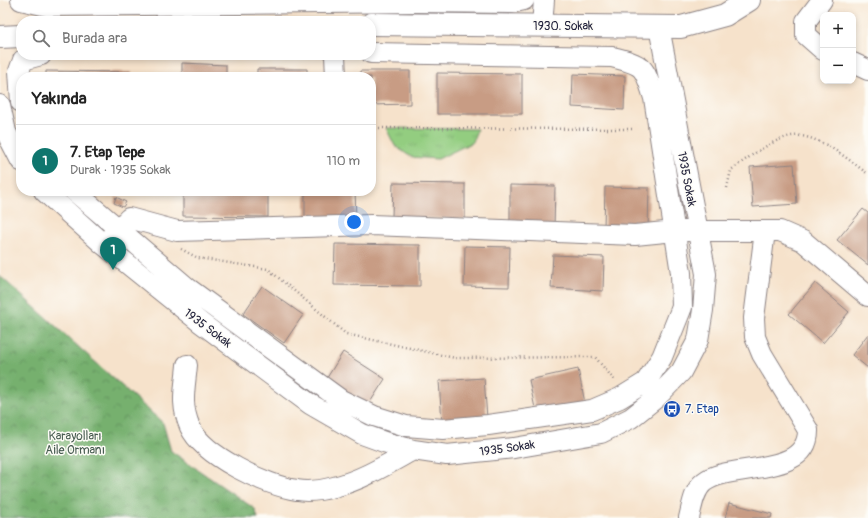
<!DOCTYPE html>
<html lang="tr">
<meta charset="utf-8">
<style>
body{margin:0;font-family:Pangolin,sans-serif;background:#f6f6f6;color:#222}
.controls{position:absolute;right:12px;top:12px;display:grid;overflow:hidden;border-radius:8px;box-shadow:0 2px 6px #0003}
.controls button{width:36px;height:36px;display:grid;place-items:center;padding:0;border:0;border-bottom:1px solid #e0e0e0;background:#fff;color:#222;font:20px sans-serif}
.you{position:absolute;left:354px;top:222px;width:14px;height:14px;margin:-10px;border:3px solid #fff;border-radius:50%;background:#1a73e8;box-shadow:0 0 0 6px #1a73e833}
.badge{display:grid;place-items:center;width:26px;height:26px;border-radius:50%;background:#0f766e;color:#fff;font-size:13px;font-weight:700}
.pin{position:absolute;translate:-50% -33px;filter:drop-shadow(0 1px 2px #0008)}
.pin::after{content:'';position:absolute;top:21px;width:14px;height:12px;background:inherit;clip-path:polygon(0 0,100% 0,50% 100%)}
.list{margin:0;padding:0;list-style:none}
h2{display:flex;justify-content:space-between;align-items:center;height:52px;margin:0;padding:0 16px;font-size:17px}
h2 small{font-size:13px;font-weight:400;color:#767676}
.list li{display:grid;grid-template-columns:26px 1fr auto;gap:12px;align-items:center;box-sizing:border-box;height:72px;padding:0 16px;border-top:1px solid #e0e0e0}
.list b{display:block;font-size:15px;white-space:nowrap}
.list p{margin:0;font-size:13px;white-space:nowrap;color:#767676}
.list em{font-size:13px;font-style:normal;color:#767676}
.icon{flex:none;width:22px;height:22px;fill:none;stroke:currentColor;stroke-width:2;stroke-linecap:round;stroke-linejoin:round}
.map{position:relative;flex:none;width:868px;height:518px;overflow:hidden}
.search{position:absolute;background:#fff;box-shadow:0 2px 6px #0003;left:16px;top:16px;width:360px;height:44px;display:flex;align-items:center;gap:10px;box-sizing:border-box;padding:0 14px;border-radius:16px;color:#767676;font-size:15px}
.panel{position:absolute;background:#fff;box-shadow:0 2px 6px #0003;left:16px;top:72px;width:360px;height:124px;border-radius:16px}
.map>svg:first-child{display:block}
.forest{fill:url(#forest-crowns);stroke:#4c6954}
.park{fill:url(#park-tufts);stroke:#5a785e}
.building{fill:#c89c84}
.lines{fill:none;stroke-linecap:round;stroke-linejoin:round}
.minor-casing{stroke:#8c8283;stroke-width:22}
.major-casing{stroke:#8c8283;stroke-width:24}
.path{stroke:#8c8283;stroke-width:2.5;stroke-dasharray:1 3;stroke-linecap:butt}
.minor{stroke:#fff;stroke-width:20}
.major{stroke:#fff;stroke-width:22}
.labels{text-anchor:middle;stroke-width:3;stroke-linejoin:round;paint-order:stroke}
.street-label{font-size:12px;fill:#22223b;stroke:#fdfcf7}
.transit-label{font-size:12px;fill:#164399;stroke:#fdfcf7;text-anchor:start}
.park-label{font-size:12px;fill:#4a5e53;stroke:#fdfcf7}
</style>
<div class="map">
<svg width="868" height="518" viewBox="0 0 868 518">
<defs>
<pattern id="forest-crowns" width="20" height="18" patternUnits="userSpaceOnUse"><rect width="20" height="18" fill="#76b06e"/><path d="M2 6a3 3 0 1 1 6 0M12 15a3 3 0 1 1 6 0" fill="none" stroke="#608f5c"/></pattern>
<pattern id="park-tufts" width="24" height="20" patternUnits="userSpaceOnUse"><rect width="24" height="20" fill="#93cd80"/><path d="M3 7l-1-3M5 7V3M7 7l1-3M15 17l-1-3M17 17v-4M19 17l1-3" fill="none" stroke="#7eb070"/></pattern>
</defs>
<rect width="100%" height="100%" fill="#fdfcf7"/>
<filter id="ink" filterUnits="userSpaceOnUse"><feTurbulence type="fractalNoise" baseFrequency=".025" numOctaves="2"/><feDisplacementMap in="SourceGraphic" scale="8" xChannelSelector="R" yChannelSelector="G"/><feConvolveMatrix kernelMatrix="1 2 1 2 8 2 1 2 1" color-interpolation-filters="sRGB"/></filter>
<filter id="wash" filterUnits="userSpaceOnUse"><feTurbulence type="fractalNoise" baseFrequency=".012" numOctaves="4" result="noise"/><feDisplacementMap in="SourceGraphic" scale="16" xChannelSelector="R" yChannelSelector="G"/><feGaussianBlur stdDeviation="0.9" result="paint"/><feColorMatrix in="noise" values="0 0 0 0 0 0 0 0 0 0 0 0 0 0 0 0 0 1.4 0 .05"/><feComposite in="paint" operator="in"/></filter>
<g filter="url(#wash)">
<rect width="100%" height="100%" fill="#f6e2cb"/>
<path class="forest" d="M0 276 163 423 171 451 255 509 258 518H0Z"/>
<path class="park" d="M386 128 477 129 473 142 438 159 411 157 395 146Z"/>
<g id="blocks">
<path class="building" d="M182 63 226 65V77H182Z
M257 69H307V77H257Z
M46 71 132 72V77H46Z
M360 71H410V104L371 105V77H360Z
M437 73 522 74V114H437Z
M573 74 625 76 624 110 572 107Z
M794 164 797 204 753 207 750 167Z
M393 183 465 184V219L392 217Z
M510 185 555 186 554 227 510 225Z
M605 187 649 188 648 228 604 227Z
M183 191H268V217L183 216Z
M305 191H355L356 218 305 219Z
M116 197 126 202 123 207 114 203Z
M863 209 868 213V265L837 240Z
M335 244 420 245V286L334 285Z
M465 246 510 247 509 287 464 286Z
M553 255 604 257 603 291 551 288Z
M815 283 849 312 823 343 789 314Z
M262 286 303 315 284 343 243 314Z
M868 334V368L852 355Z
M343 352 385 379 367 407 325 381Z
M578 369 585 403 536 413 529 380Z
M484 378 487 418 442 422 439 381Z
M729 503 772 514 771 518H725Z"/>
</g>
</g>
<g filter="url(#ink)">
<use href="#blocks" fill-opacity="0" stroke="#8c8283" stroke-width="1"/>
<g class="lines">
<g class="minor-casing">
<path id="minor" d="M21 0 47 6 416 2 511 3 524 0
M822 0 806 21V35L823 50
M542 26 544 0
M335 55 336 77
M853 63 868 70
M21 102 19 71 23 60 41 55
M0 105 6 132 21 161
M44 191 104 245 201 323 310 404 362 434 384 442 413 450 447 455 514 448 601 433 631 418 656 398 681 372 698 340 703 310 706 274 659 27
M74 191 189 289 341 400 374 416 406 426 443 429 488 425 592 410 620 398 646 382 662 357 682 307 681 273 654 98C644 66 645 65 612 57L371 53
M109 239 129 218 177 231 371 225 635 235 675 231H780L803 241 868 296
M187 365C185 389 180 404 190 427 203 456 267 486 297 490 308 492 323 490 334 487 362 480 388 464 413 450
M689 518C692 506 694 490 704 482 729 462 809 478 808 430L762 354 755 337 754 318 765 231"/>
</g>
<g class="major-casing">
<path id="major" d="M371 24 681 27 725 15 749 0
M0 37 21 36"/>
</g>
<path class="path" d="M371 128 633 129
M727 188 731 170C748 158 767 143 787 137 813 129 849 160 868 174
M181 249 198 258 268 269 346 334 455 358 595 357 616 382"/>
<use href="#minor" class="minor"/>
<use href="#major" class="major"/>
</g>
</g>
<defs>
<g id="bus-disc" transform="scale(0.9)"><circle r="9.5" fill="#1a4fb4" stroke="#fdfcf7"/><path d="M-5-6H5V4H4V6H2V4H-2V6H-4V4H-5ZM-3.5-4V0h7V-4ZM-3.5 1.2v1.5H-2V1.2ZM2 1.2v1.5H3.5V1.2Z" fill="#fff"/></g>
</defs>
<g fill-rule="evenodd">
<use href="#bus-disc" x="672" y="409"/>
</g>
<g class="labels">
<g class="street-label">
<text x="563" y="30">1930. Sokak</text>
<text transform="translate(687 179) rotate(79)" y="4">1935 Sokak</text>
<text transform="translate(208 328) rotate(37)" y="4">1935 Sokak</text>
<text transform="translate(507 448) rotate(-8)" y="4">1935 Sokak</text>
</g>
<g class="transit-label">
<text x="685" y="413">7. Etap</text>
</g>
<g class="park-label">
<text x="75" y="440">Karayolları<tspan x="75" dy="14">Aile Ormanı</tspan></text>
</g>
</g>
</svg>
<div class="controls">
<button>+</button>
<button>−</button>
</div>
<div class="you"></div>
<div class="pin badge" style="left:113px;top:270px">1</div>
<div class="search"><svg class="icon" aria-label="search" viewBox="0 0 24 24"><circle cx="10" cy="10" r="6"/><path d="M15 15l6 6"/></svg>Burada ara</div>
<section class="panel">
<h2>Yakında<small></small></h2>
<ul class="list">
<li><span class="badge">1</span><div><b>7. Etap Tepe</b><p>Durak · 1935 Sokak</p></div><em>110 m</em></li>
</ul>
</section>
</div>
